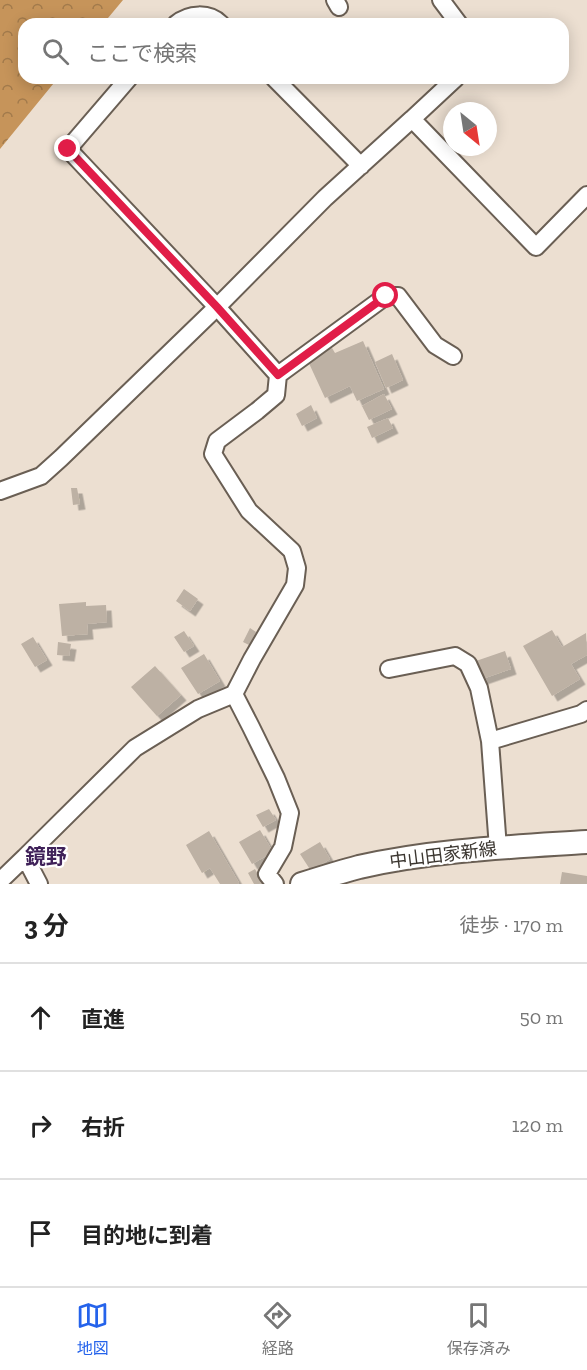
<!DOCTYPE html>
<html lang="ja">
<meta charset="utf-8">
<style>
body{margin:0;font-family:"Zilla Slab","Noto Sans JP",serif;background:#f2f2f2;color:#222}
.compass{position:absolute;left:443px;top:102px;width:54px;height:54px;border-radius:50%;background:#fff;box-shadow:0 3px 15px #0003;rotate:150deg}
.stop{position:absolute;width:18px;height:18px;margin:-14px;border:4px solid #e11d48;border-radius:50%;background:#fff}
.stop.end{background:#e11d48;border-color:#fff;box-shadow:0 2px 6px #0008}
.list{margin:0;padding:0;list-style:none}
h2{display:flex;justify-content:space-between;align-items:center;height:78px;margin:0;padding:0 24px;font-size:26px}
h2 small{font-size:20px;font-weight:400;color:#767676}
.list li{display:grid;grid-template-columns:39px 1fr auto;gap:18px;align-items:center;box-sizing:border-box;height:108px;padding:0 24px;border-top:2px solid #e0e0e0}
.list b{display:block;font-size:22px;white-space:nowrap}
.list em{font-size:20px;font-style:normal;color:#767676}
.icon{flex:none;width:33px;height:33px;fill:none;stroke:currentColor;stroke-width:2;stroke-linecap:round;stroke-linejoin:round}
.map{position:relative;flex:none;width:587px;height:884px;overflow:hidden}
.search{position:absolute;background:#fff;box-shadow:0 3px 15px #0003;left:18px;right:18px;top:18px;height:66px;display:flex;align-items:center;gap:15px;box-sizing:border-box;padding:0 21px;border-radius:18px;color:#767676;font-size:22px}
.sheet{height:402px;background:#fff}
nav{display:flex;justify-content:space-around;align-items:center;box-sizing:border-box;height:84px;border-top:2px solid #e0e0e0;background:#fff;font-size:16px;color:#767676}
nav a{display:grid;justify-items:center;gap:3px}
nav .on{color:#2563eb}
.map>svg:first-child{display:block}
.forest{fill:url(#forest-crowns)}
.building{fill:#bdb1a4;filter:url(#shadow)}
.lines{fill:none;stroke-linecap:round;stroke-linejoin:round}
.street-casing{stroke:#6a5f54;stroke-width:20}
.secondary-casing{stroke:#6a5f54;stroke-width:26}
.street{stroke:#fff;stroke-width:16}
.secondary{stroke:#fff;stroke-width:22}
.route{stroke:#e11d48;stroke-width:8}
.labels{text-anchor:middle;stroke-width:4.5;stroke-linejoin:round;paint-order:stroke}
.street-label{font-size:18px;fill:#3b3630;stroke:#fff}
.quarter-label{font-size:21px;font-weight:bold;fill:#3f2159;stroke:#fff}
</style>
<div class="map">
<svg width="587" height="884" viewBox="0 0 587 884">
<defs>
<pattern id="forest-crowns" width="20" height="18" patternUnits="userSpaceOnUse" patternTransform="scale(1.5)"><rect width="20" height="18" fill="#c6945a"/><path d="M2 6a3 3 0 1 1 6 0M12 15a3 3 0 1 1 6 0" fill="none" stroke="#a27a4b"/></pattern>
<filter id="shadow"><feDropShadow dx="5.5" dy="5.5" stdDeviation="0" flood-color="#0004"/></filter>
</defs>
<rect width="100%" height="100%" fill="#ecdfd1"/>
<path class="forest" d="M0 0H123L103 24H24V78H58L0 149Z"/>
<path class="building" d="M363 341 384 389 357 401 350 386 325 398 307 359 332 348 335 353Z
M392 354 403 380 386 388 375 362Z
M384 394 392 409 369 420 362 406Z
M311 405 317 418 302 426 296 414Z
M388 418 393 428 372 438 367 427Z
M71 488H77L80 504 73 505Z
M184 589 198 599 190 611 176 601Z
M86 602V606L106 605 107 622 87 624 88 634 62 636 59 604Z
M250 628 256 632 249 645 243 642Z
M552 630 562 647 586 633 587 655 571 664 580 679 552 696 523 646Z
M184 631 194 646 184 652 174 637Z
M33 637 47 660 35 667 21 644Z
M58 642 71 644 69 656 57 655Z
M505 651 511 669 482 679 476 661Z
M204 654 220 681 198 694 181 668Z
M155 666 181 695 157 716 131 687Z
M269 809 276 820 263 827 256 815Z
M260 830 273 852 252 864 239 842Z
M209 831 239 883 237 884H220L210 868 202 873 186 845Z
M320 842 330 859 311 871 300 854Z
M255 869 262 882 259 884H254L248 873Z
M562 872 587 876V884H560Z"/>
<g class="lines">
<g class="street-casing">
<path id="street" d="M335 0 339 7
M441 0 459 24
M176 24C189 13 209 12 221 24
M129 78 68 149 217 307 278 375 276 395 257 411 217 441 213 454 249 511 292 551 297 568 295 585 252 659 234 694 251 727 276 778 290 813 283 847 267 874 275 884
M274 78 361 166
M412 119 456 78
M278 375 386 296H398L435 345 453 356
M0 491 41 476 61 458 217 307 325 198 412 119 536 247 587 195
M389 669 455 656 468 664 479 688 490 741
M498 848 490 741 581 714 587 710
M0 881 25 857
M39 884 25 857 135 748 198 709 234 694"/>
</g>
<g class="secondary-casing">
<path id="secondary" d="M302 884C321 878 340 872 359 867 434 850 511 847 587 842"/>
</g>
<use href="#street" class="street"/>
<use href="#secondary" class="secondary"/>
</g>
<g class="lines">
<path class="route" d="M68 149 217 307 278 375 386 296"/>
</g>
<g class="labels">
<g class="street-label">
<text transform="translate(443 855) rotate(-7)" y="6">中山田家新線</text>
</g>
<g class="quarter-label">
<text x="46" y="864">鏡野</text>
</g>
</g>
</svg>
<svg class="compass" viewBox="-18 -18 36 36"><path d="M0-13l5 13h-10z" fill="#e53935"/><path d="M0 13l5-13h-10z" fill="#767676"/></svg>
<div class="stop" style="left:386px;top:296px"></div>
<div class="stop end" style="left:68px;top:149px"></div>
<div class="search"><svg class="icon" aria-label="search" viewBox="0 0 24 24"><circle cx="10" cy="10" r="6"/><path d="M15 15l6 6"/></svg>ここで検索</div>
</div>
<section class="sheet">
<h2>3 分<small>徒歩 · 170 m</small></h2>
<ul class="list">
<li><svg class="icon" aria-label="ahead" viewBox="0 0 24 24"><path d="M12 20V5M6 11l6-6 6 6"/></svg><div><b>直進</b></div><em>50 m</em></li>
<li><svg class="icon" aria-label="right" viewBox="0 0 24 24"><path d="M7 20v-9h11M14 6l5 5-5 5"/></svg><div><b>右折</b></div><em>120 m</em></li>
<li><svg class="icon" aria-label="arrive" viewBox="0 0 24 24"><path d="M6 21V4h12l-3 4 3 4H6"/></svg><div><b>目的地に到着</b></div></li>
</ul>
</section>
<nav>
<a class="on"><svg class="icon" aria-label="map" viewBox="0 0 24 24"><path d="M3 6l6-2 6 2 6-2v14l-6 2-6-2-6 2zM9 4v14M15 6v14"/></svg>地図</a>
<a><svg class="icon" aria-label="directions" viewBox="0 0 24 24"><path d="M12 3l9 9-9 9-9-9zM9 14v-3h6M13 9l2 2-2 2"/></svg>経路</a>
<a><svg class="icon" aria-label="saved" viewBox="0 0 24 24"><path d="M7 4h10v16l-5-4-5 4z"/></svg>保存済み</a>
</nav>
